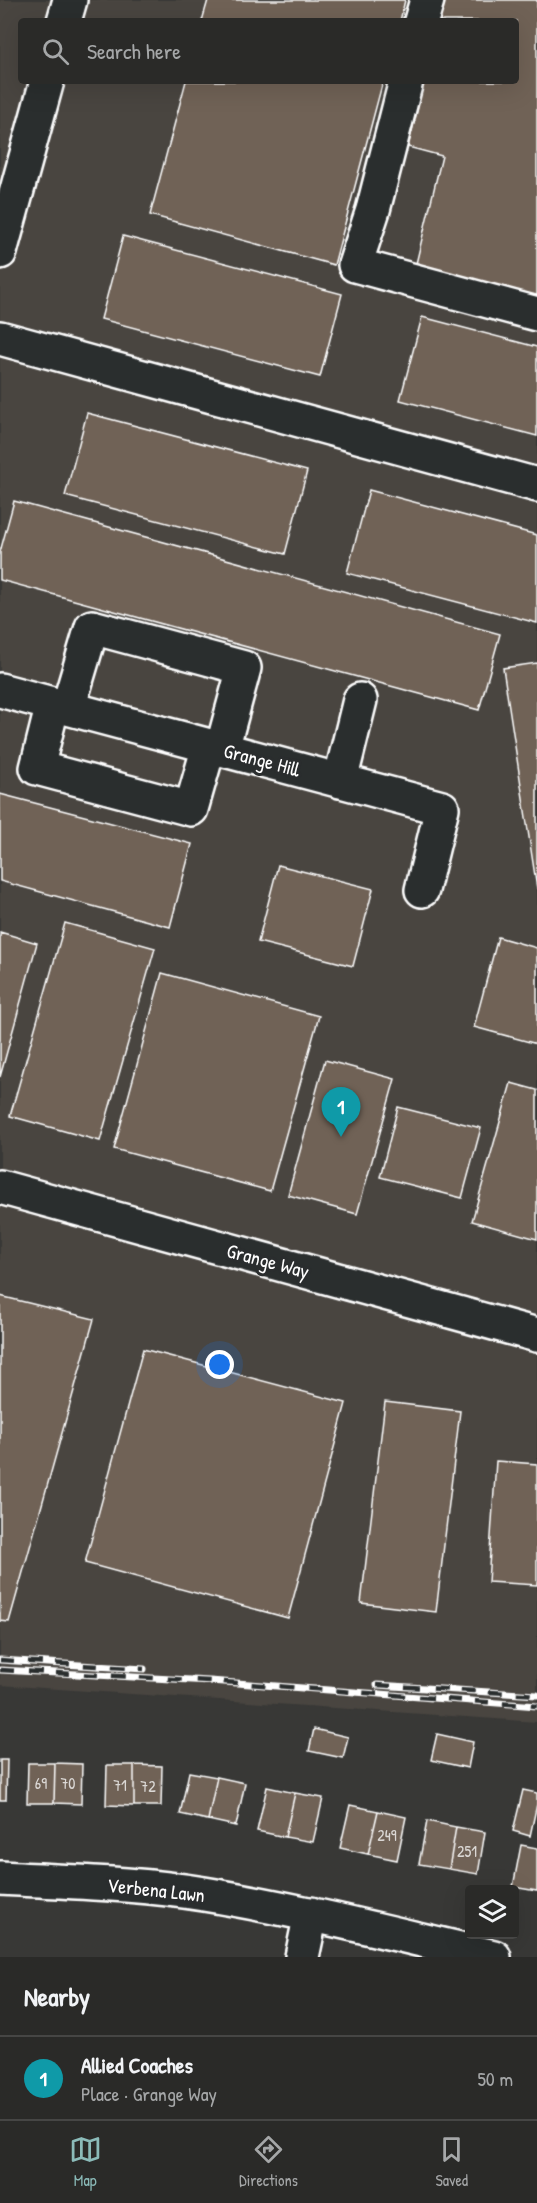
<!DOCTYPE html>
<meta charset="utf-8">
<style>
body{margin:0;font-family:"Patrick Hand",sans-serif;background:#363634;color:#f1f3f6}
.controls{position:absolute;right:18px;bottom:18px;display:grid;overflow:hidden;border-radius:6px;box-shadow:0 6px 24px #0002}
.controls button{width:54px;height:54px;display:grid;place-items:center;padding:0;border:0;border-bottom:2px solid #464645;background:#2a2a28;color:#f1f3f6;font:30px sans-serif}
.you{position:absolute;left:220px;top:1365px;width:21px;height:21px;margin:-15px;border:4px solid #fff;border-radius:50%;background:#1a73e8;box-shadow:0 0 0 9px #1a73e833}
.badge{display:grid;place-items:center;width:39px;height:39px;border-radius:50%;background:#8bbbb9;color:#fff;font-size:20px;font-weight:700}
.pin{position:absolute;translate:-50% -50px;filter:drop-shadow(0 2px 3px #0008)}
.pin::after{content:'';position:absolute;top:32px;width:21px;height:18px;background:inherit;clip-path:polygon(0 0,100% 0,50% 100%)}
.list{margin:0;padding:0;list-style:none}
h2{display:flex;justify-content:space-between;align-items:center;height:78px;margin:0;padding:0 24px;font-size:26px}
h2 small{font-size:20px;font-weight:400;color:#a5a7a8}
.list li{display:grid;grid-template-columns:39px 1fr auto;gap:18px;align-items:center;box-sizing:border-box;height:84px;padding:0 24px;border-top:2px solid #464645}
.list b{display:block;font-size:22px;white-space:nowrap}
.list p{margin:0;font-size:20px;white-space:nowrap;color:#a5a7a8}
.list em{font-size:20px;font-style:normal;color:#a5a7a8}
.icon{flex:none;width:33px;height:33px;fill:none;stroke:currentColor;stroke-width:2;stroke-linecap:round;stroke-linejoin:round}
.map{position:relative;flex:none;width:537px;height:1957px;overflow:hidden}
.search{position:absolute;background:#2a2a28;box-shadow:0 6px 24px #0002;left:18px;right:18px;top:18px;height:66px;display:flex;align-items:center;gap:15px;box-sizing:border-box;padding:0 21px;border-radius:6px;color:#a5a7a8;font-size:22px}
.sheet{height:162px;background:#2a2a28}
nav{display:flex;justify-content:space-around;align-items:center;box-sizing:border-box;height:84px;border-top:2px solid #464645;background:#2a2a28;font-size:16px;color:#a5a7a8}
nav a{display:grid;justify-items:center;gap:3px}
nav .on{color:#8bbbb9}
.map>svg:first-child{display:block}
.built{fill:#494540;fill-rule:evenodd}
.building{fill:#706257;stroke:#fff;stroke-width:1.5}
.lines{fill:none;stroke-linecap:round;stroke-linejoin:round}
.minor-casing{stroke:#fff;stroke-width:38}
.minor{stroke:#2a2d2e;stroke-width:33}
.rail-casing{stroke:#fff;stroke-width:7}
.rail{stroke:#2a2d2e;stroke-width:4.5;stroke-dasharray:14;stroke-linecap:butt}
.labels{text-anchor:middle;stroke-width:6;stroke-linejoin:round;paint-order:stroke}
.number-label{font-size:16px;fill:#dbd8d5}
.street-label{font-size:20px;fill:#fff;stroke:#2a2d2e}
</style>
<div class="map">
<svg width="537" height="1957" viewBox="0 0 537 1957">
<rect width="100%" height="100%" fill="#383836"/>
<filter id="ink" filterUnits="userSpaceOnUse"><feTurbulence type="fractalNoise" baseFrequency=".0167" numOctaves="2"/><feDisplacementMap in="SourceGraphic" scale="12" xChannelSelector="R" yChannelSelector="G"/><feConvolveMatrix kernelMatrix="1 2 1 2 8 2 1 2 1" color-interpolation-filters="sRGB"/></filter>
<g filter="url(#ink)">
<path class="built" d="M0 0H537V1722L0 1685ZM21 21H516V81H21Z"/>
<path class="building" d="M208 0H405L400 21H202Z
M443 0H537V301L414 272 442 156 408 147 424 81H516V21H438Z
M186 81H383L334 265 150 215Z
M123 236 342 294 320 377 101 319Z
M422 317 537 347V436L400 400Z
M87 413 307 471 285 554 65 496Z
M369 490 537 535V623L347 573Z
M14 501 500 634 479 710 0 580V552Z
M537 663V889L503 668Z
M0 794 192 844 170 927 0 881Z
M278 865 373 889 353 966 258 942Z
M65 923 155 948 100 1141 10 1116Z
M0 932 37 943 0 1077Z
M498 937 537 948V1044L474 1027Z
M162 973 319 1016 270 1191 114 1149Z
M325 1060 395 1079 357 1214 288 1195Z
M511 1083 537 1090V1239L472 1221Z
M398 1107 481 1128 462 1198 380 1177Z
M0 1296 94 1319 9 1622 0 1621Z
M143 1349 346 1403 288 1618 85 1563Z
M385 1402 460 1411 436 1612 361 1603Z
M496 1461 537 1464V1585L488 1582Z
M314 1729 348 1737 343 1758 309 1751Z
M437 1734 473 1742 468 1768 431 1760Z
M0 1760H7L6 1800H0Z
M28 1763H55L54 1803H27Z
M55 1763 82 1764 81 1804 54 1803Z
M107 1765H134V1806L106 1805Z
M134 1765 162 1766 161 1806H134Z
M189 1772 217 1777 208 1820 180 1814Z
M217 1777 245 1783 236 1826 208 1820Z
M267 1787 295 1793 285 1837 257 1831Z
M523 1790 537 1793V1804L530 1836 513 1831Z
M295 1793 323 1798 313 1842 285 1837Z
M350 1805 378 1811 368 1854 340 1848Z
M378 1811 406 1817 397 1860 368 1854Z
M427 1821 456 1827 449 1869 419 1864Z
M456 1827 485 1832 478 1874 449 1869Z
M521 1845 537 1848V1891L513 1887Z"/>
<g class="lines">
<g class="minor-casing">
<path id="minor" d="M64 21 70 0
M421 21 427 0
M406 81 373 210 355 265 537 314
M0 252 47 81
M0 338 537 485
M0 690 442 808 422 890
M53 704 37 768 191 809 209 746
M68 708 92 627 244 668 222 749
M340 781 360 700
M0 1187 537 1335
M0 1878C68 1882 137 1883 204 1894 302 1910 398 1935 494 1957
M302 1957 311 1914"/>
</g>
<use href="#minor" class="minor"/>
<g class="rail-casing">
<path id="rail" d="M0 1660 144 1669
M0 1670 210 1681 537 1706
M377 1685 537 1695"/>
</g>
<use href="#rail" class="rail"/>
</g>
</g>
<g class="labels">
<g class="number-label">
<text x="41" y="1789">69</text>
<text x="68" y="1789">70</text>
<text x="120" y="1791">71</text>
<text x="148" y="1792">72</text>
<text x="387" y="1841">249</text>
<text x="467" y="1857">251</text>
</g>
<g class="street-label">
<text transform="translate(262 760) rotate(15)" y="7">Grange Hill</text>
<text transform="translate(268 1261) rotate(15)" y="7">Grange Way</text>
<text transform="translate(156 1890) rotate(6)" y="7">Verbena Lawn</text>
</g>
</g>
</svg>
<div class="controls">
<button><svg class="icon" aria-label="layers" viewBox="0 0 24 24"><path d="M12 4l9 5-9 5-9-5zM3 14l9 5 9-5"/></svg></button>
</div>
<div class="you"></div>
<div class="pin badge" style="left:341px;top:1137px;background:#0f9aa8">1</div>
<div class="search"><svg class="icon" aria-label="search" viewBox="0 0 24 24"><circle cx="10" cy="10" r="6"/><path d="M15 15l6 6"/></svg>Search here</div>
</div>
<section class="sheet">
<h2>Nearby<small></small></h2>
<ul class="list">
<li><span class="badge" style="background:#0f9aa8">1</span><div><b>Allied Coaches</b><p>Place · Grange Way</p></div><em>50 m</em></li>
</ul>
</section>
<nav>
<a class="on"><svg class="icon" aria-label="map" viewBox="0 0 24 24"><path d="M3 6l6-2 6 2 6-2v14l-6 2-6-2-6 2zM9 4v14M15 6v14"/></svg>Map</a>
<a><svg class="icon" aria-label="directions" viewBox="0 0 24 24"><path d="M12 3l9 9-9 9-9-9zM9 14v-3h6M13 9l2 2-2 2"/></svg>Directions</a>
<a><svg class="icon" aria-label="saved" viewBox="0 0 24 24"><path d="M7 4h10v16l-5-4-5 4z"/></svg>Saved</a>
</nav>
